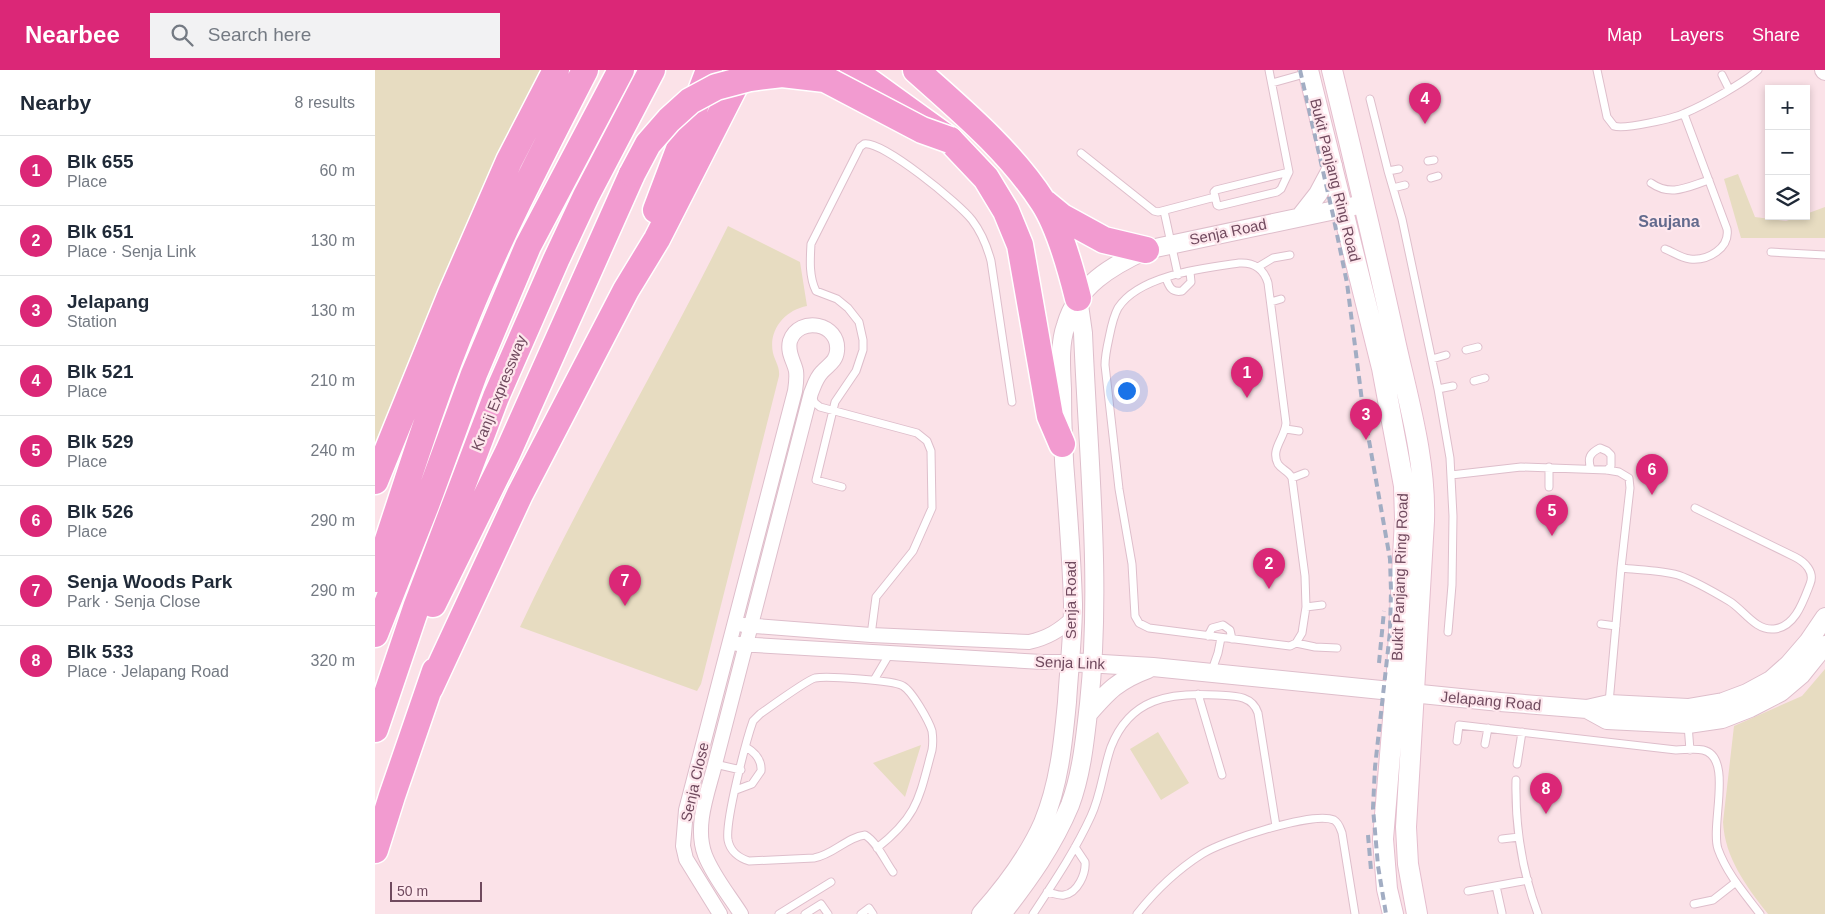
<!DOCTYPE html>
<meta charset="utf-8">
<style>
body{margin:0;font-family:Helvetica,sans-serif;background:#f2f2f3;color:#1f2937}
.controls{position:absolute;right:15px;top:15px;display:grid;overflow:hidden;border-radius:0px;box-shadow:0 2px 8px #0003}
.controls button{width:45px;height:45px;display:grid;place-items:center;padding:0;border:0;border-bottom:1px solid #e0e1e3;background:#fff;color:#1f2937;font:25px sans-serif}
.scale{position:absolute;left:15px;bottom:12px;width:92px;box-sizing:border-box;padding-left:5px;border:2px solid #704a5e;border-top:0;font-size:14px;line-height:18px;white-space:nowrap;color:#704a5e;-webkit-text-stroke:4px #fee7ed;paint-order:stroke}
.you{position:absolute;left:751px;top:320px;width:18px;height:18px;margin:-12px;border:4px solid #fff;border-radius:50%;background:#1a73e8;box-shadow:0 0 0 8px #1a73e833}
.badge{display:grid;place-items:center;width:32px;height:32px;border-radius:50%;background:#db2777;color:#fff;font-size:16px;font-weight:700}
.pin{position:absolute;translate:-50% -41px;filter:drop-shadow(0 1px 2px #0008)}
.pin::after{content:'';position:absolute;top:26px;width:18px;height:15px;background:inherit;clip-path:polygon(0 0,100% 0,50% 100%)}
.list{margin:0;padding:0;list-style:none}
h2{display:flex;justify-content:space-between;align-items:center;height:65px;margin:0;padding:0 20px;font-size:21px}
h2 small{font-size:16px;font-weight:400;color:#747a83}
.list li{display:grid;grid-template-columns:32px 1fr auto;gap:15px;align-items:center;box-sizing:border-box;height:70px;padding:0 20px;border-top:1px solid #e0e1e3}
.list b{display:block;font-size:19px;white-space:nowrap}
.list p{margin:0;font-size:16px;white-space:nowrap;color:#747a83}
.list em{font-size:16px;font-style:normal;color:#747a83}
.icon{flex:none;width:28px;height:28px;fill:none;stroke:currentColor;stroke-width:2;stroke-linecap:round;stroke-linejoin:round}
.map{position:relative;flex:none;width:1450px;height:844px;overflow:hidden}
header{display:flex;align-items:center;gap:30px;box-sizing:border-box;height:70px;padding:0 25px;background:#db2777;color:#fff}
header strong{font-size:24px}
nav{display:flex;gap:28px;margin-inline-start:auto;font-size:18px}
.search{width:350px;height:45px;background:#f2f2f3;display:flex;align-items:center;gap:12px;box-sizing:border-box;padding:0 18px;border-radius:0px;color:#747a83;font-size:19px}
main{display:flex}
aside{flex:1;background:#fff}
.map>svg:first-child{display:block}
.green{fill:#e7dcc1}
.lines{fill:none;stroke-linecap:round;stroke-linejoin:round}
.service-casing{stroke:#debecb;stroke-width:9}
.minor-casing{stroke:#debecb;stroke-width:16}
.tertiary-casing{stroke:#debecb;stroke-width:20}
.secondary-casing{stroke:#e5bece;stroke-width:22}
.motorway-casing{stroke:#fff;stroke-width:29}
.service{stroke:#fff;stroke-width:7}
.minor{stroke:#fff;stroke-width:14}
.tertiary{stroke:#fff;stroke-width:18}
.secondary{stroke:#fff;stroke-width:20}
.motorway{stroke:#f29bd0;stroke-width:26}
.rail{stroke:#a2adc3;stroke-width:4;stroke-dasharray:8 5;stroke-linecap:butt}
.motorway-bridge-casing{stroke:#fff;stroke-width:29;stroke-linecap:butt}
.motorway-bridge{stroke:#f29bd0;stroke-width:26}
.labels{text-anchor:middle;stroke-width:4.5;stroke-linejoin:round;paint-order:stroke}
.street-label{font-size:15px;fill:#704a5e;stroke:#fee7ed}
.neighbourhood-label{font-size:16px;font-weight:bold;fill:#626a8d;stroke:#fee7ed}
</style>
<header>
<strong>Nearbee</strong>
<div class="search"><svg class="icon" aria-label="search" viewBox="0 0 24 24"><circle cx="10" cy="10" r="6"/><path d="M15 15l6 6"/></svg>Search here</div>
<nav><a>Map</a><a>Layers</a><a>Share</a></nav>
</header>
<main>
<aside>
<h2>Nearby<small>8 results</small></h2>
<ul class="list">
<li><span class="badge">1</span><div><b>Blk 655</b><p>Place</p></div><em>60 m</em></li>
<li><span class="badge">2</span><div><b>Blk 651</b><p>Place · Senja Link</p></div><em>130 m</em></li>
<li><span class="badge">3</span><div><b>Jelapang</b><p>Station</p></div><em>130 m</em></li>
<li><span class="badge">4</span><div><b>Blk 521</b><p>Place</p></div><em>210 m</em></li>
<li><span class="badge">5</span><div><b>Blk 529</b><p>Place</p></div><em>240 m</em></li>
<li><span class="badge">6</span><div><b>Blk 526</b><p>Place</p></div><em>290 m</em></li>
<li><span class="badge">7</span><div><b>Senja Woods Park</b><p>Park · Senja Close</p></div><em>290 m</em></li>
<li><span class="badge">8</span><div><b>Blk 533</b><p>Place · Jelapang Road</p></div><em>320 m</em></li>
</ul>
</aside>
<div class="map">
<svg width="1450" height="844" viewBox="0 0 1450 844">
<rect width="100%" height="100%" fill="#fbe2e8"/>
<path class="green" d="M0 0H168L0 386Z
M1363 104 1380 147 1411 151 1425 146H1431V144L1450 137V168H1366L1349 109Z
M353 156 425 192 432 236C410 240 393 260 398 283 400 291 405 297 404 306L326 614 322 621 145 557C209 421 286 291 353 156Z
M1450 599V844H1393C1371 816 1350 788 1348 752L1359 656 1427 626Z
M783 662 814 713 786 730 755 679Z
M546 675 530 727 498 693Z"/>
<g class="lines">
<g class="service-casing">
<path id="service" d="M894 0 914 102 906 119 902 122 844 136 842 135 839 122 841 120 914 102
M1222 0 1232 47 1239 56C1249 60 1300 48 1310 43 1329 35 1369 13 1383 0
M1347 5 1354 19
M897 13 933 3
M995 29 1013 101 1027 149 1063 319 1075 388 1078 446 1077 515 1073 562
M706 83 779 141 783 142 840 127
M1053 91 1059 90
M1013 101 1024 99
M1056 108 1063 106
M1276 113C1296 127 1312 117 1334 110
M1018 118 1030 115
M789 141 803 205
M1290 179C1298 182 1306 188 1315 189 1333 191 1355 178 1352 159L1309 44
M1396 182 1450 185
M864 193C879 192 889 199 893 213L911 353C910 368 895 379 903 394 907 400 914 401 917 408L930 506 931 537 927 563 921 573 915 576 774 558 764 553 760 546 757 494 744 419 730 295C730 286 732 277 734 268 736 258 738 247 743 238 764 205 829 198 864 193Z
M883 197 898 188 915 185
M791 208C794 217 797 223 807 221L816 212 815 202
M896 232 906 229
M1091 280 1103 277
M1057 289 1071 285
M1099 311 1110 308
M1063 319 1078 316
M437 327 440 333 445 337 542 363 552 371 556 381 557 438 538 481 501 527 496 565
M911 359 924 361
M1216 399C1212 388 1215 383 1225 378L1232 381 1236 385V396L1232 400
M1076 405 1146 397 1232 400 1244 402 1254 408 1255 418 1246 498 1234 633
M917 408 930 403
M467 417 441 410 460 332 481 301 488 280V270L484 252 473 238 462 229 441 221C434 207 435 190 436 174L485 77 489 74C507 70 585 134 597 150 607 163 612 176 616 191L637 332
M1174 417V397
M1246 498C1264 500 1285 500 1303 505 1320 511 1339 522 1354 531 1368 539 1380 561 1399 559 1420 557 1428 532 1435 514 1440 502 1430 492 1420 487L1320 438
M931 537 947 535
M1226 554 1241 556
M833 566 837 558 848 555 855 560 857 569
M921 573 940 577 962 578
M836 603 843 583 846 568
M499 610 515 583
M823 624 847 705
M1313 655 1315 680
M1082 671 1084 655 1301 680C1309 680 1319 678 1328 680 1359 687 1335 755 1343 779 1352 804 1370 824 1385 844
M1110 674 1113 658
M340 694 366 700
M1142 694 1147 662
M1141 710C1140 756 1147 801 1163 844
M361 720 377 714 386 701C387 690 381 683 371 677
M1127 769 1144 767
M502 778C543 746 544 728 557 680 558 674 558 668 557 661 554 651 537 621 528 616 518 610 452 606 440 608 432 610 395 637 385 644L378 651C371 671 350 751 353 770 355 781 364 788 374 791L439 788C458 785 472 767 490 765 502 772 510 791 518 802
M1121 816 1127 843
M1093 821 1153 810
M672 822C678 823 684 826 689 825 703 823 711 803 710 792L700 777
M1319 834 1338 830 1361 812
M404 844 456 812
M430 844 446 834 453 844
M486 844 494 838 498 844
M658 844C679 812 700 781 716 746 726 725 728 700 736 677 755 628 795 622 842 625 859 626 877 625 883 643L901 756
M762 844C780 821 802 800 827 784 847 771 938 741 959 750 964 753 965 758 967 763L980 844"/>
</g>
<g class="minor-casing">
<path id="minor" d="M368 555 496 565 654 572C672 568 684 561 698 548
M363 574 667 592H694
M345 844 311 789 308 776 311 740 420 321C421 314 422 308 421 301 419 291 412 283 415 271 424 245 465 253 462 281 461 292 453 295 447 302 441 308 439 316 436 323L340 694C333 722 319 756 330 785 338 806 354 825 366 844"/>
</g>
<g class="tertiary-casing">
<path id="tertiary" d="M1449 0 1450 1
M925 147 943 124 958 96
M694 592 778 597 1125 632 1212 639 1234 634 1313 638 1348 632 1372 623 1396 610 1414 594 1433 572 1450 547
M1212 639 1232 650 1313 654 1347 649 1375 638 1406 622 1426 605 1450 575
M713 644C733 621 743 610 773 599
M606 844C630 817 653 787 668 753 684 714 688 674 692 632 694 599 698 566 698 534 697 495 694 456 691 417 688 384 687 351 687 319 686 297 684 275 691 255 702 216 736 196 771 180L979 136
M627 844C654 809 678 776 695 735 707 703 710 668 714 634 727 511 713 386 708 263L703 228"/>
</g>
<g class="secondary-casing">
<path id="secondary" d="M933 0 1007 298 1029 416 1030 449 1022 601 1008 769 1012 819 1018 844
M957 0C979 91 1001 183 1021 275 1034 333 1051 391 1049 451L1031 757 1033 794 1042 844"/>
</g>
<g class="motorway-casing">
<path id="motorway" d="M478 0 575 70 611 108 631 141 645 175 675 346 687 374
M541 0C586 40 635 81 668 132 684 156 696 200 703 228
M670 133 687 147 729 170 771 180
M281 140 334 0
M0 411 76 224 134 91 181 0
M0 509C30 420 57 329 93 243 127 160 169 80 210 0
M58 534 133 382 257 104
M0 564 51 435 99 304 153 176 246 0
M55 618 145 424 251 220 282 169 368 0
M0 659 42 535 121 327 181 190 211 126 277 0
M0 780 17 726 60 601"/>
</g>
<use href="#service" class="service"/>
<use href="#minor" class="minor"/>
<use href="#tertiary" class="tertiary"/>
<use href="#secondary" class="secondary"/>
<use href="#motorway" class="motorway"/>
<path class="rail" d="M925 0 958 145 972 213 987 331 1015 489 1016 521 1015 562 1000 697 998 738 1003 796 1011 844
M1004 593 1009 541
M993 765 996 800"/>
<g class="motorway-bridge-casing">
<path id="motorway-bridge" d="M257 104 273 74 294 50 315 31 341 17 375 8 407 4 450 9 547 60 575 70"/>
</g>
<use href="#motorway-bridge" class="motorway-bridge"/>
</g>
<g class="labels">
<g class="street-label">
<text transform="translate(960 110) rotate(76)" y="5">Bukit Panjang Ring Road</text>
<text transform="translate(853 162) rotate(-12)" y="5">Senja Road</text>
<text transform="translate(124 323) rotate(-68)" y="5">Kranji Expressway</text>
<text transform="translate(1025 507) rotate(-88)" y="5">Bukit Panjang Ring Road</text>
<text transform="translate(696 530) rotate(-90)" y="5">Senja Road</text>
<text transform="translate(695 593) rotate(2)" y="5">Senja Link</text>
<text transform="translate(1116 631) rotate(5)" y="5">Jelapang Road</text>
<text transform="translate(320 712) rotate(-77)" y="5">Senja Close</text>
</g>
<g class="neighbourhood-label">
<text x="1294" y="157">Saujana</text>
</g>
</g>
</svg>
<div class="controls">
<button>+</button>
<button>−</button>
<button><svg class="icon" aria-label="layers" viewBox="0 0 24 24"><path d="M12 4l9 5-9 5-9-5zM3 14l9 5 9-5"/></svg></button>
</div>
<div class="scale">50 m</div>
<div class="you"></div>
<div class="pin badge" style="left:872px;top:328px">1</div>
<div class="pin badge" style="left:894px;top:519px">2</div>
<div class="pin badge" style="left:991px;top:370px">3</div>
<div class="pin badge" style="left:1050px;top:54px">4</div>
<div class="pin badge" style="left:1177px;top:466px">5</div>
<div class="pin badge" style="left:1277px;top:425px">6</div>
<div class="pin badge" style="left:250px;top:536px">7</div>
<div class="pin badge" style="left:1171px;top:744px">8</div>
</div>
</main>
